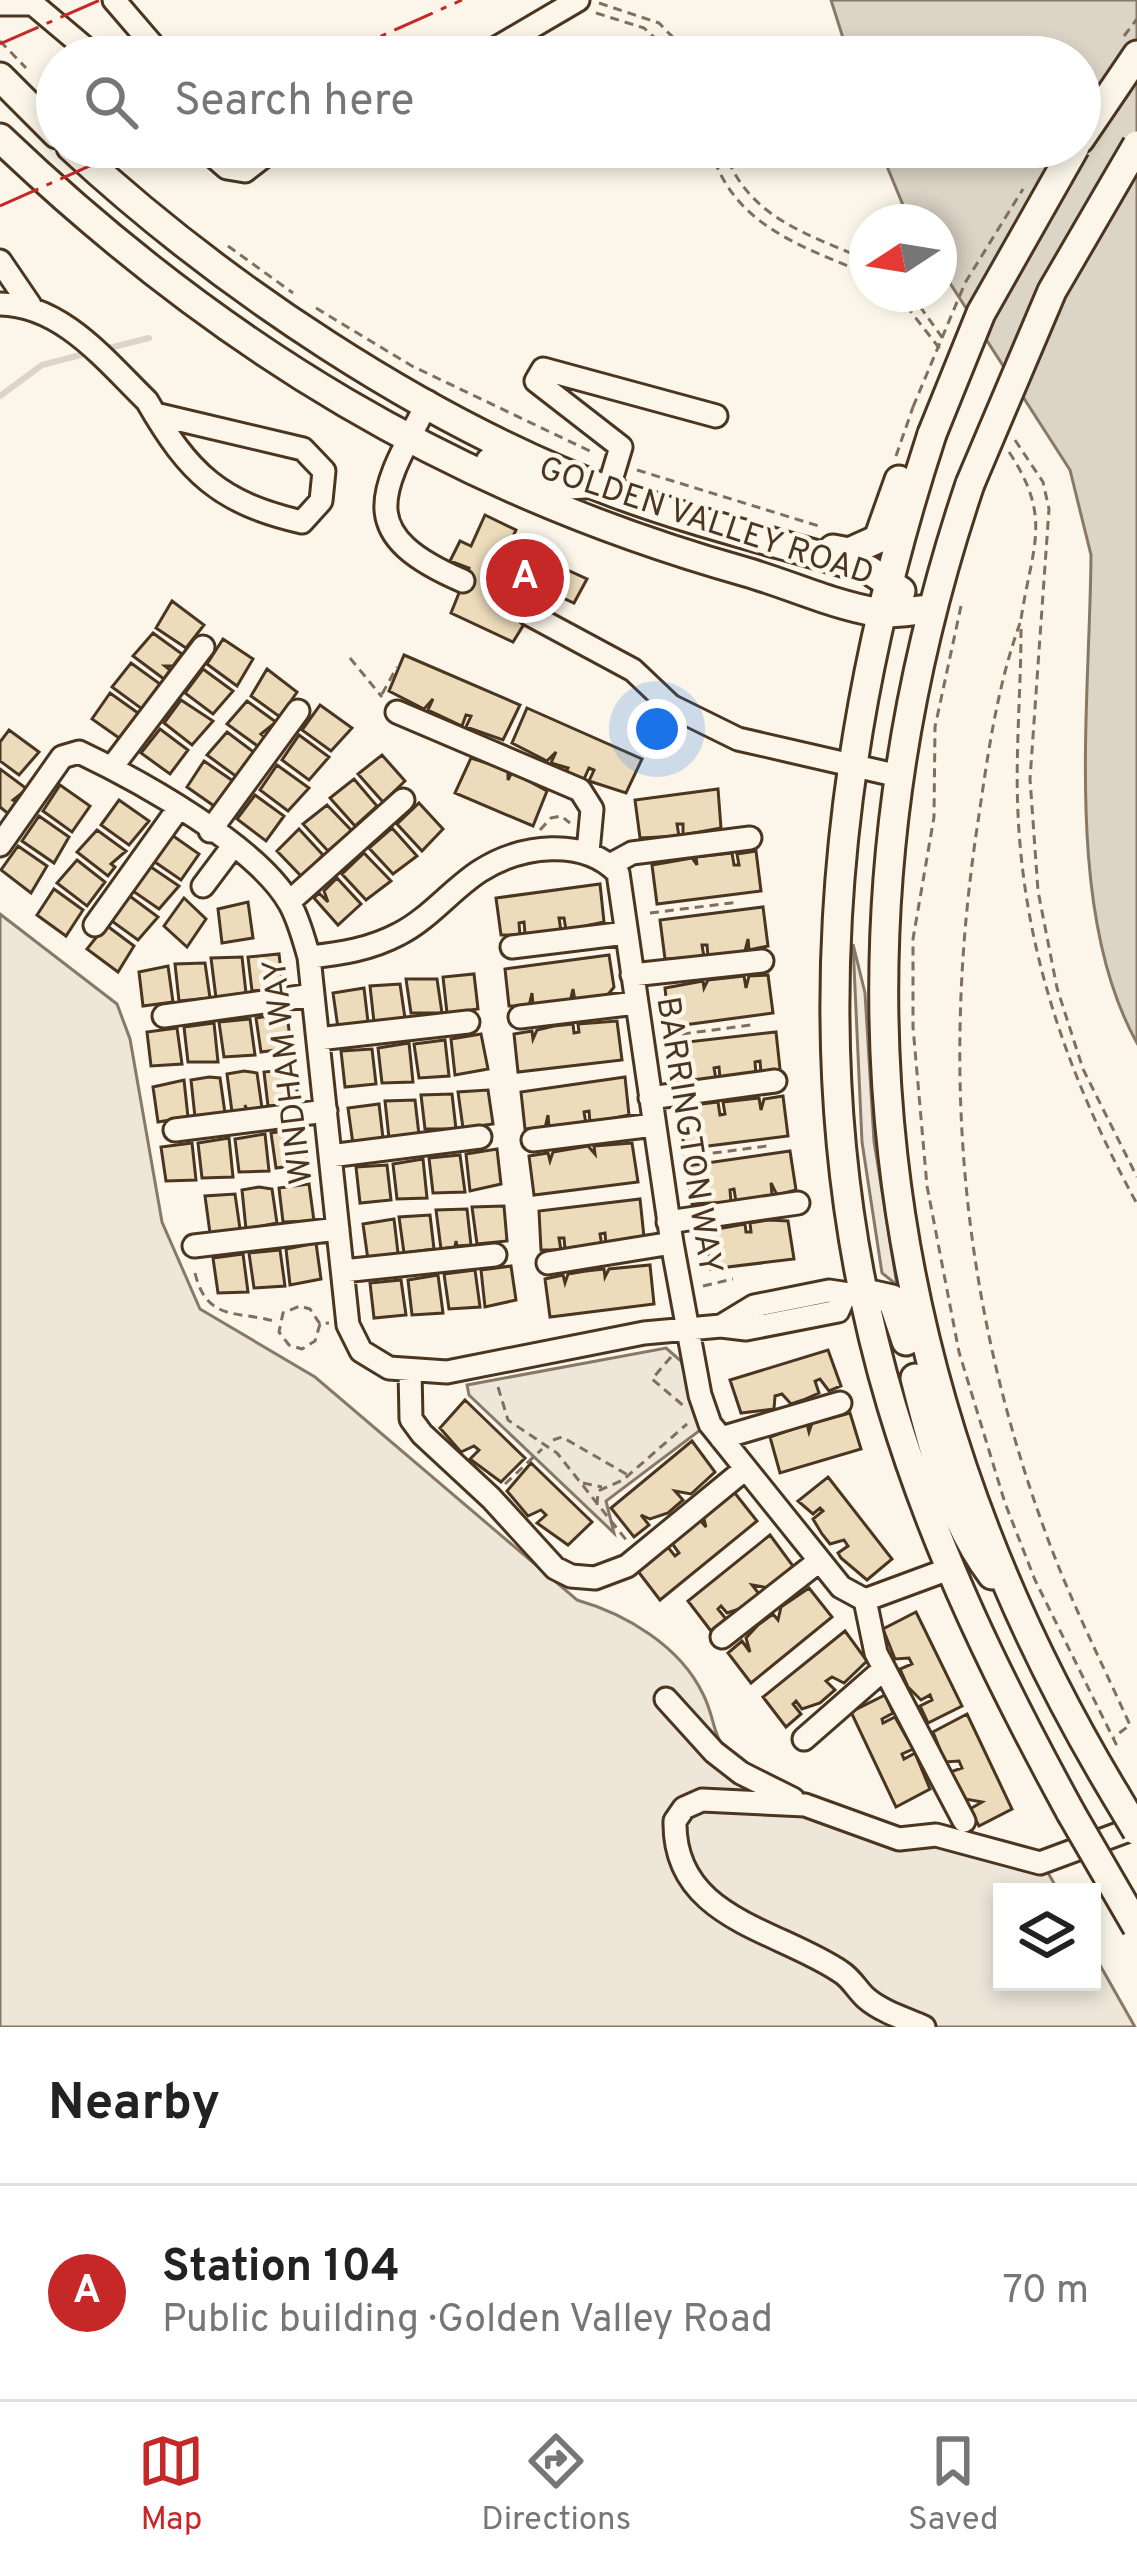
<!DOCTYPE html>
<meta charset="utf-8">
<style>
body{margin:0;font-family:Overpass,sans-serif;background:#f2f2f2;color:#222}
.controls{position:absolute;right:36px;bottom:36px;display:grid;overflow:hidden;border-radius:0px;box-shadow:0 6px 18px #0003}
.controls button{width:108px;height:108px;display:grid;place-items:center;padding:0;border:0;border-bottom:3px solid #e0e0e0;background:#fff;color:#222;font:60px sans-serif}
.compass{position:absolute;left:849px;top:204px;width:108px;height:108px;border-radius:50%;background:#fff;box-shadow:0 6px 18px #0003;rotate:258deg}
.you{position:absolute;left:657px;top:729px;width:42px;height:42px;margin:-30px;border:9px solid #fff;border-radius:50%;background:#1a73e8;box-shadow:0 0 0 18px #1a73e833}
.badge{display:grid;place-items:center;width:78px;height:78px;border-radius:50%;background:#c62828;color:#fff;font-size:39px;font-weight:700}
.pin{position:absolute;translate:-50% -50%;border:6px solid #fff;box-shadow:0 3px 12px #0006}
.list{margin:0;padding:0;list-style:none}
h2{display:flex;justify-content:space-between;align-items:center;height:156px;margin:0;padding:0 48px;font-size:51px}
h2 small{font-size:39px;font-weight:400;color:#767676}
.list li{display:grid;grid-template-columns:78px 1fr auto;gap:36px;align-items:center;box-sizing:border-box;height:216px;padding:0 48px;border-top:3px solid #e0e0e0}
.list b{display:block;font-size:45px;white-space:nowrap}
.list p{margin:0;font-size:39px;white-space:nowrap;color:#767676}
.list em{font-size:39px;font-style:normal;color:#767676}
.icon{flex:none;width:66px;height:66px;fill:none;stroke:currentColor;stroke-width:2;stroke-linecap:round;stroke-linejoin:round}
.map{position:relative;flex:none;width:1137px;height:2027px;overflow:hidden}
.search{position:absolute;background:#fff;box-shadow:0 6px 18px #0003;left:36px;right:36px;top:36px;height:132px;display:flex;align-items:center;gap:30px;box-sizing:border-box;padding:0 42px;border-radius:66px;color:#767676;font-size:45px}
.sheet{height:372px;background:#fff}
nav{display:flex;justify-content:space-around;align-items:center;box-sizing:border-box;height:168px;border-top:3px solid #e0e0e0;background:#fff;font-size:33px;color:#767676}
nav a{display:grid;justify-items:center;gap:6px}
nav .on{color:#c62828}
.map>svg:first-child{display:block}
.green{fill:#ede6d9;stroke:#887966;stroke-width:3}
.water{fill:#dcd4c6;stroke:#887966;stroke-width:3}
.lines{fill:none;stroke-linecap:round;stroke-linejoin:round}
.stream{stroke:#dcd4c6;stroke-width:6}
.building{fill:#ecdcbc;stroke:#4a3520;stroke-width:3}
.minor-casing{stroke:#4a3520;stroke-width:27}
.major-casing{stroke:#4a3520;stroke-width:33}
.path{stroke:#7f6f5c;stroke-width:3;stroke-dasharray:9 6;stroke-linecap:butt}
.minor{stroke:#fbf6e9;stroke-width:21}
.major{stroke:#fbf6e9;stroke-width:27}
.major-bridge-casing{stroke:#4a3520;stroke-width:33;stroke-linecap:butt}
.path-bridge{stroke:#7f6f5c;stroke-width:3;stroke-dasharray:9 6;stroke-linecap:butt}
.major-bridge{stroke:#fbf6e9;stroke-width:27}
.power{stroke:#c62828;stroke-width:3;stroke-dasharray:42 9 6 9;stroke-linecap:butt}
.labels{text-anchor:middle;stroke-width:9;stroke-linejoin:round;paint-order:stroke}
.street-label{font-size:33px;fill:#4a3520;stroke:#fbf6e9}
</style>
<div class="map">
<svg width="1137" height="2027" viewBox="0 0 1137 2027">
<rect width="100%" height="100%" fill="#fbf6e9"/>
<path class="green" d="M0 914 117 1004 130 1039 162 1222 200 1309 315 1377 577 1600C626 1614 680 1646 703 1694 717 1722 710 1736 735 1761L888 1831 1039 1857 1059 1892H1002V1982H1092V1951L1135 2027H0Z
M853 944 865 993 874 1141 897 1285 882 1273 862 1142Z
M666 1348 681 1361 703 1428 606 1501 614 1533 469 1395 467 1385Z"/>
<path class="water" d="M831 0H1137V1043C1063 911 1090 704 1091 555L1070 470 939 266V222H910L879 147H1080V57H849Z"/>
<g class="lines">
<path class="stream" d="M105 349 149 338
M0 396 42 365 92 352"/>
</g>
<path class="building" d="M485 515 516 530 510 543 523 551 513 573 521 577 532 554 587 579 574 603 545 590 513 642 451 613 469 568 450 561 460 541 471 546Z
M172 601 204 625 186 648 156 628Z
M153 633 182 654 173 666H165L170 670 164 679 133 656Z
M223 639 253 659 237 686 207 664Z
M404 655 520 705 503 740 466 727 471 716 466 715 462 726 428 710 433 699 424 709 389 691Z
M131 663 160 684 142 709 112 687Z
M203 669 233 691 213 714 185 693Z
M267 669 297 692 280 717 251 696Z
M110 693 138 713 122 740 92 719Z
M181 700 213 721 192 745 164 723Z
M247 701 276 722 261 734 266 738 259 747 227 724Z
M320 705 352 728 331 751 302 730Z
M527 708 642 759 626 793 589 781 594 770 589 768 584 779 566 772 568 768 551 763 556 752 547 761 512 743Z
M160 729 188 750 170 774 141 753Z
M9 730 39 752 19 775 0 761V742Z
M227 732 255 753 237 777 207 755Z
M299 735 329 757 309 780 282 760Z
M382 755 405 781 383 802 358 774Z
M471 758 508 770V780L512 772 547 791 533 826 455 793Z
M204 761 233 781 217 808 187 787Z
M277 765 309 788 288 811 260 790Z
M0 769 27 789 13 800 18 803 10 815 0 807Z
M354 779 377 806 355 826 330 798Z
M60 785 90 806 72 832 43 811Z
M718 789 721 828 683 835V824H677L679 836 640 838 635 800Z
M255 795 284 816 266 841 237 819Z
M119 800 149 821 129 845 101 825Z
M419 803 443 829 422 851 397 824Z
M327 805 352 831 328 851 303 824Z
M39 816 69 837 54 863 22 841Z
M392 828 417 856 393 874 369 848Z
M299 829 323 855 302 877 277 851Z
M97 830 126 851 111 864 115 867 108 876 77 852Z
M169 833 199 854 181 880 152 860Z
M18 846 47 866 31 893 1 870Z
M756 851 761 891 657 904 652 865 692 858 697 865 696 857 732 853 734 865H739L737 854Z
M364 853 391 881 366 900 342 874Z
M77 860 105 882 87 906 57 883Z
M148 865 179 886 159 909 130 889Z
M337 878 361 904 338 925 314 898 319 893 328 902 324 891Z
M600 884 604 922 566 930 564 918H559L561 931 525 934 524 922 519 923 520 935H501L496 898Z
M54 889 83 910 66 936 37 915Z
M127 894 158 917 138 940 109 919Z
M184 898 206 919 187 947 164 926Z
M248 902 253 938 222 943 218 909Z
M763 907 768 946 749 950 748 939 745 951 708 957 707 945H702L704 957 665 959 660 920Z
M106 925 134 946 118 972 87 949Z
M279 954 283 989 252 991 248 957Z
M609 955 614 987 606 997 575 1001 573 989 570 1002 533 1005 532 993 529 1006H509L505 969Z
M242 957 246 993 216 998 211 958Z
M205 963 210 998 179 1001 175 964Z
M168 966 173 1002 143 1006 139 972Z
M474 974 478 1009 447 1013 443 977Z
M768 975 773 1013 669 1027 665 988 703 981 704 988 708 980 744 976 746 988 749 976Z
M406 979H437L442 1013H411Z
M400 984 405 1018 374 1022 370 986Z
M364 988 368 1022 338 1028 333 993Z
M287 1013 291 1048 261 1052 256 1018Z
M250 1019 255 1055 224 1057 219 1022Z
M617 1021 622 1060 518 1072 514 1034 532 1031 533 1039 537 1030 554 1026 573 1024 574 1033 579 1032 578 1024Z
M214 1023 218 1062H188L184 1027Z
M177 1028 182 1064 151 1066 147 1032Z
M776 1032 780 1069 761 1073 760 1061 755 1062 756 1074 739 1077 720 1079 719 1067 714 1068 716 1079 684 1083 674 1076 670 1044Z
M481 1034 488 1069 455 1075 451 1039Z
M445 1040 449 1076 419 1078 414 1044Z
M409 1043 413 1082 382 1083 378 1048Z
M372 1049 376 1084 345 1087 341 1051Z
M294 1069 299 1105 268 1106 264 1072Z
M244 1071 257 1073 262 1108 247 1110 245 1105 246 1110 232 1112 227 1074Z
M209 1077 220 1078 225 1113 195 1117 191 1080Z
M625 1077 629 1115 590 1123 589 1111 584 1112 586 1124 549 1127 548 1115 545 1128 525 1129 521 1092Z
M184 1080 188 1117 158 1122 153 1087Z
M488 1090 493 1124 463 1128 458 1092Z
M452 1094 456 1129H425L421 1095Z
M783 1096 788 1136 684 1149 680 1110 685 1106 718 1102 720 1115 725 1114 723 1102 759 1098 761 1110 764 1099Z
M415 1100 419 1135 389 1138 385 1101Z
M379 1104 383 1138 353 1144 348 1108Z
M301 1128 307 1164 276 1168 271 1133Z
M265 1134 269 1171 239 1172 235 1139Z
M229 1138 233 1177 202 1178 198 1143Z
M192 1143 196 1180 166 1181 161 1147Z
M632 1143 638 1182 534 1195 529 1156 548 1153 550 1161 553 1152 588 1146 595 1154 594 1146Z
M497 1149 501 1184 470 1191 466 1154Z
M790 1151 796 1190 777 1195 771 1183 772 1195 736 1202 734 1189 730 1190 731 1202 692 1204 686 1166Z
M460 1155 465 1192 433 1193 429 1158Z
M423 1159 427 1198 397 1199 393 1164Z
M387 1165 391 1200 360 1203 356 1167Z
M309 1184 314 1221 283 1222 279 1188Z
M259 1187 272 1189 277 1223 246 1229 242 1190Z
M235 1194 240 1229 210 1233 205 1196Z
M640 1199 644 1237 606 1246 605 1233 600 1234 602 1246 582 1249H565L564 1238H559L561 1250H541L539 1211Z
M504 1206 507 1241 477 1244 472 1207Z
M467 1209 471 1245 457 1246 456 1241 455 1247 441 1249 436 1210Z
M430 1215 434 1249 404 1253 399 1217Z
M394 1219 398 1253 368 1260 363 1224Z
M769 1220 788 1221 794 1259 711 1269 706 1231 745 1224 746 1232H751L750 1223Z
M316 1243 321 1279 290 1285 286 1249Z
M280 1250 285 1286 254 1288 249 1253Z
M243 1254 248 1292 218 1293 213 1258Z
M650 1265 654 1304 550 1317 545 1279 563 1275 565 1283 568 1274 586 1271 604 1269 605 1277 609 1269Z
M511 1266 516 1300 485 1307 481 1270Z
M475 1270 480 1307 449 1309 444 1274Z
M438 1275 443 1313 412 1315 408 1280Z
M401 1280 406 1315 374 1318 370 1283Z
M828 1350 841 1386 829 1391 820 1379 815 1381 819 1393 803 1400 791 1404 782 1394 775 1396 774 1409 741 1413 730 1380Z
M465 1400 525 1458 501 1482 470 1459 479 1450 474 1446 461 1452 440 1428Z
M850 1413 861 1449 780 1473 770 1437 807 1424 809 1432 812 1423Z
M692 1441 715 1472 691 1494 675 1491 683 1500 668 1513 650 1519 641 1515 649 1525 634 1537 611 1508Z
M531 1463 592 1522 568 1545 537 1523 546 1515 541 1510 528 1516 507 1491Z
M828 1477 892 1559 867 1580 841 1558 838 1553 848 1546 844 1540 830 1544 822 1534 813 1519 823 1511 820 1508 813 1514 798 1501Z
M734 1492 757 1521 660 1600 637 1570 667 1546 675 1556 679 1553 671 1542 698 1518 706 1527 703 1515Z
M770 1535 793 1566 769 1588 752 1585 760 1595 745 1607 727 1613 721 1606 718 1609 726 1619 711 1631 688 1601Z
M809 1588 832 1617 751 1683 728 1653 742 1641 750 1652 746 1638 758 1625 773 1614 778 1620 781 1607Z
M916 1612 962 1706 928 1723 920 1706 932 1700 930 1695 921 1700 908 1687 900 1669 912 1664 909 1658 895 1659 883 1629Z
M845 1631 867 1661 844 1683 832 1677 826 1681 835 1690 820 1703 802 1709 796 1701 793 1704 801 1714 786 1727 763 1697Z
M885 1695 893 1713 882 1719 883 1723 895 1717 913 1749 902 1754 904 1759 915 1753 930 1789 896 1807 851 1712Z
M967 1714 1012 1809 979 1826 970 1809 982 1802 965 1799 959 1789 950 1772 962 1768 959 1761 945 1762 933 1732Z"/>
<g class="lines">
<g class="minor-casing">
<path id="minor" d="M114 0 163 57
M0 4H33L96 57
M481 57 578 0
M203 147 227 168 245 171 276 147
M234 147 250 167
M0 261 30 305
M0 304C62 305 105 360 147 401 189 474 220 503 302 522L321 501 324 471 303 449 155 414
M428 402C381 492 351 533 463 581
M608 490 621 447 536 381 543 369 716 416
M529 614 633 670 671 706 738 739 899 776
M397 712 580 790 592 809 588 852
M112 767 203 647
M210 831 298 711
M0 845 62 757 79 752C138 780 258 846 290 904 299 920 304 940 309 957L348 1325 361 1351 389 1368 447 1372 644 1333 721 1326 746 1329 838 1311 844 1297
M610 865 632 853 750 838
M203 886 233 846
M289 902 403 800
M95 925 178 809
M512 947 626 933
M309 957C340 954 371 949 399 934 429 919 452 889 480 871 521 845 583 837 618 873L672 1243 700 1395 710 1424 841 1587 865 1600 949 1569
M632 975 762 961
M164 1016 313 995
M520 1017 636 1003
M318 1039 468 1022
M650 1098 775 1081
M175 1130 326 1111
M533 1140 654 1125
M330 1156 480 1137
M668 1222 798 1203
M194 1246 338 1229
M548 1263 672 1243
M343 1271 495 1255
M721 1326 754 1306 829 1291 856 1295
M410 1370 411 1419 422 1434 491 1498 555 1568 571 1576 595 1578 627 1566 744 1470
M721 1438 840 1403
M865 1600 876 1653 964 1821
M722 1637 819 1561
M666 1699 714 1752 741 1773 793 1799
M804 1739 884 1669
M924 2027C906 2019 882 2012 866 1998 857 1990 852 1979 841 1972 778 1929 673 1919 675 1821L684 1808 702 1800 805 1805 899 1839 936 1835 1040 1863 1137 1827"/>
</g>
<g class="major-casing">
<path id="major" d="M0 77 57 134
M0 138C219 347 454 490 746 572 788 584 833 605 876 612 893 615 913 610 930 609
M1080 139 1137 55
M71 147C220 285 424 422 615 493 698 524 784 544 869 570L901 591
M932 434C829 748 796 1086 892 1407 935 1551 1000 1683 1071 1813
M490 462 551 486 585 484
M970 484C817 937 869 1385 1115 1794
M833 549 849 552 878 539 899 480
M865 1293 892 1299 906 1341
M915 1378C932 1446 950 1519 992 1575"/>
</g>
<path class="path" d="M599 3 659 23 692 57
M596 13 644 28 676 57
M1124 36 1137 19
M0 41 26 68
M41 84 57 99
M710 147C732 225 799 245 867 274
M723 147C746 217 805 233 867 260
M228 246 293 293
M897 294 940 349
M911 294 944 340
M316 308 412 366 594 453
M1015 440 1043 482 1049 509 1030 779 1038 891 1057 988 1083 1069 1137 1177
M1009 452C1053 518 1032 546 1021 619
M896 456 913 407
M637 470 822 527
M961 606 935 727 934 817 913 939V1027L927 1186 959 1352 1005 1503 1035 1580 1119 1750
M1020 623C995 693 987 762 976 835 941 1077 962 1304 1046 1534 1070 1600 1101 1661 1130 1725L1114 1737
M1021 629C1021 696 1014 763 1019 831 1028 965 1073 1086 1137 1204
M350 658 382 697
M382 694 397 667
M540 830 551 818 561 816 570 823
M650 913 739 902
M667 1036 751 1025
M683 1157 767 1146
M195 1273C207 1323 239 1310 277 1322
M703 1286 733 1279
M320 1324 315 1341 302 1349 289 1345 279 1332 283 1313 300 1306 310 1309 320 1324 329 1323
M671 1357 652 1379 685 1407
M498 1387 508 1420 557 1453 627 1541
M553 1440 562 1437 628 1475
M583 1483 602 1487
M505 1484 542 1449
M597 1505 598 1491 623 1480 687 1424"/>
<use href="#minor" class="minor"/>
<use href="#major" class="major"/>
<g class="major-bridge-casing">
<path id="major-bridge" d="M932 434 981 313 1075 147
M970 484 1052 291 1137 145
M1115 1794 1137 1831
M1071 1813 1137 1927"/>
</g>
<path class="path-bridge" d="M913 407 965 283 1023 189"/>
<use href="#major-bridge" class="major-bridge"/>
<path class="power" d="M0 44 100 0
M334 57 462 0
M0 206 132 147"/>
</g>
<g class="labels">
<g class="street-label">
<text transform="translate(707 519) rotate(18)" y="12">GOLDEN VALLEY ROAD</text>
<text transform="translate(286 1072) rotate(-97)" y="12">WINDHAM WAY</text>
<text transform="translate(691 1135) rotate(81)" y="12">BARRINGTON WAY</text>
</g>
</g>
</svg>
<div class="controls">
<button><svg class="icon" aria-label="layers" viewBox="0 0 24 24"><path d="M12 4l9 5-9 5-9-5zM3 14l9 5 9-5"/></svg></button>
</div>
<svg class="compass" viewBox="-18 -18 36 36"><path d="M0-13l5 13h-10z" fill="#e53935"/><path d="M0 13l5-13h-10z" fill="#767676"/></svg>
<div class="you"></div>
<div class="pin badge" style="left:525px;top:578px">A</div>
<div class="search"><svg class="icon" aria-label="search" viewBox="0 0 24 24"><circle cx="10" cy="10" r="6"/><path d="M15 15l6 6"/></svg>Search here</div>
</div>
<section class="sheet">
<h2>Nearby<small></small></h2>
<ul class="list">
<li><span class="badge">A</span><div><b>Station 104</b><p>Public building · Golden Valley Road</p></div><em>70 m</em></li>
</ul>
</section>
<nav>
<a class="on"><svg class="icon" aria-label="map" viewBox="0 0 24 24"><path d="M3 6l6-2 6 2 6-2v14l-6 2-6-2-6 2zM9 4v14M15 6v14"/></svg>Map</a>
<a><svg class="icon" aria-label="directions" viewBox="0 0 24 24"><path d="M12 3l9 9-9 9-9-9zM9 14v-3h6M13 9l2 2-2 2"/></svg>Directions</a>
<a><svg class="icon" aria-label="saved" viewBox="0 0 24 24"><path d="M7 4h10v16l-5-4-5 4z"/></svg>Saved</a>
</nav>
